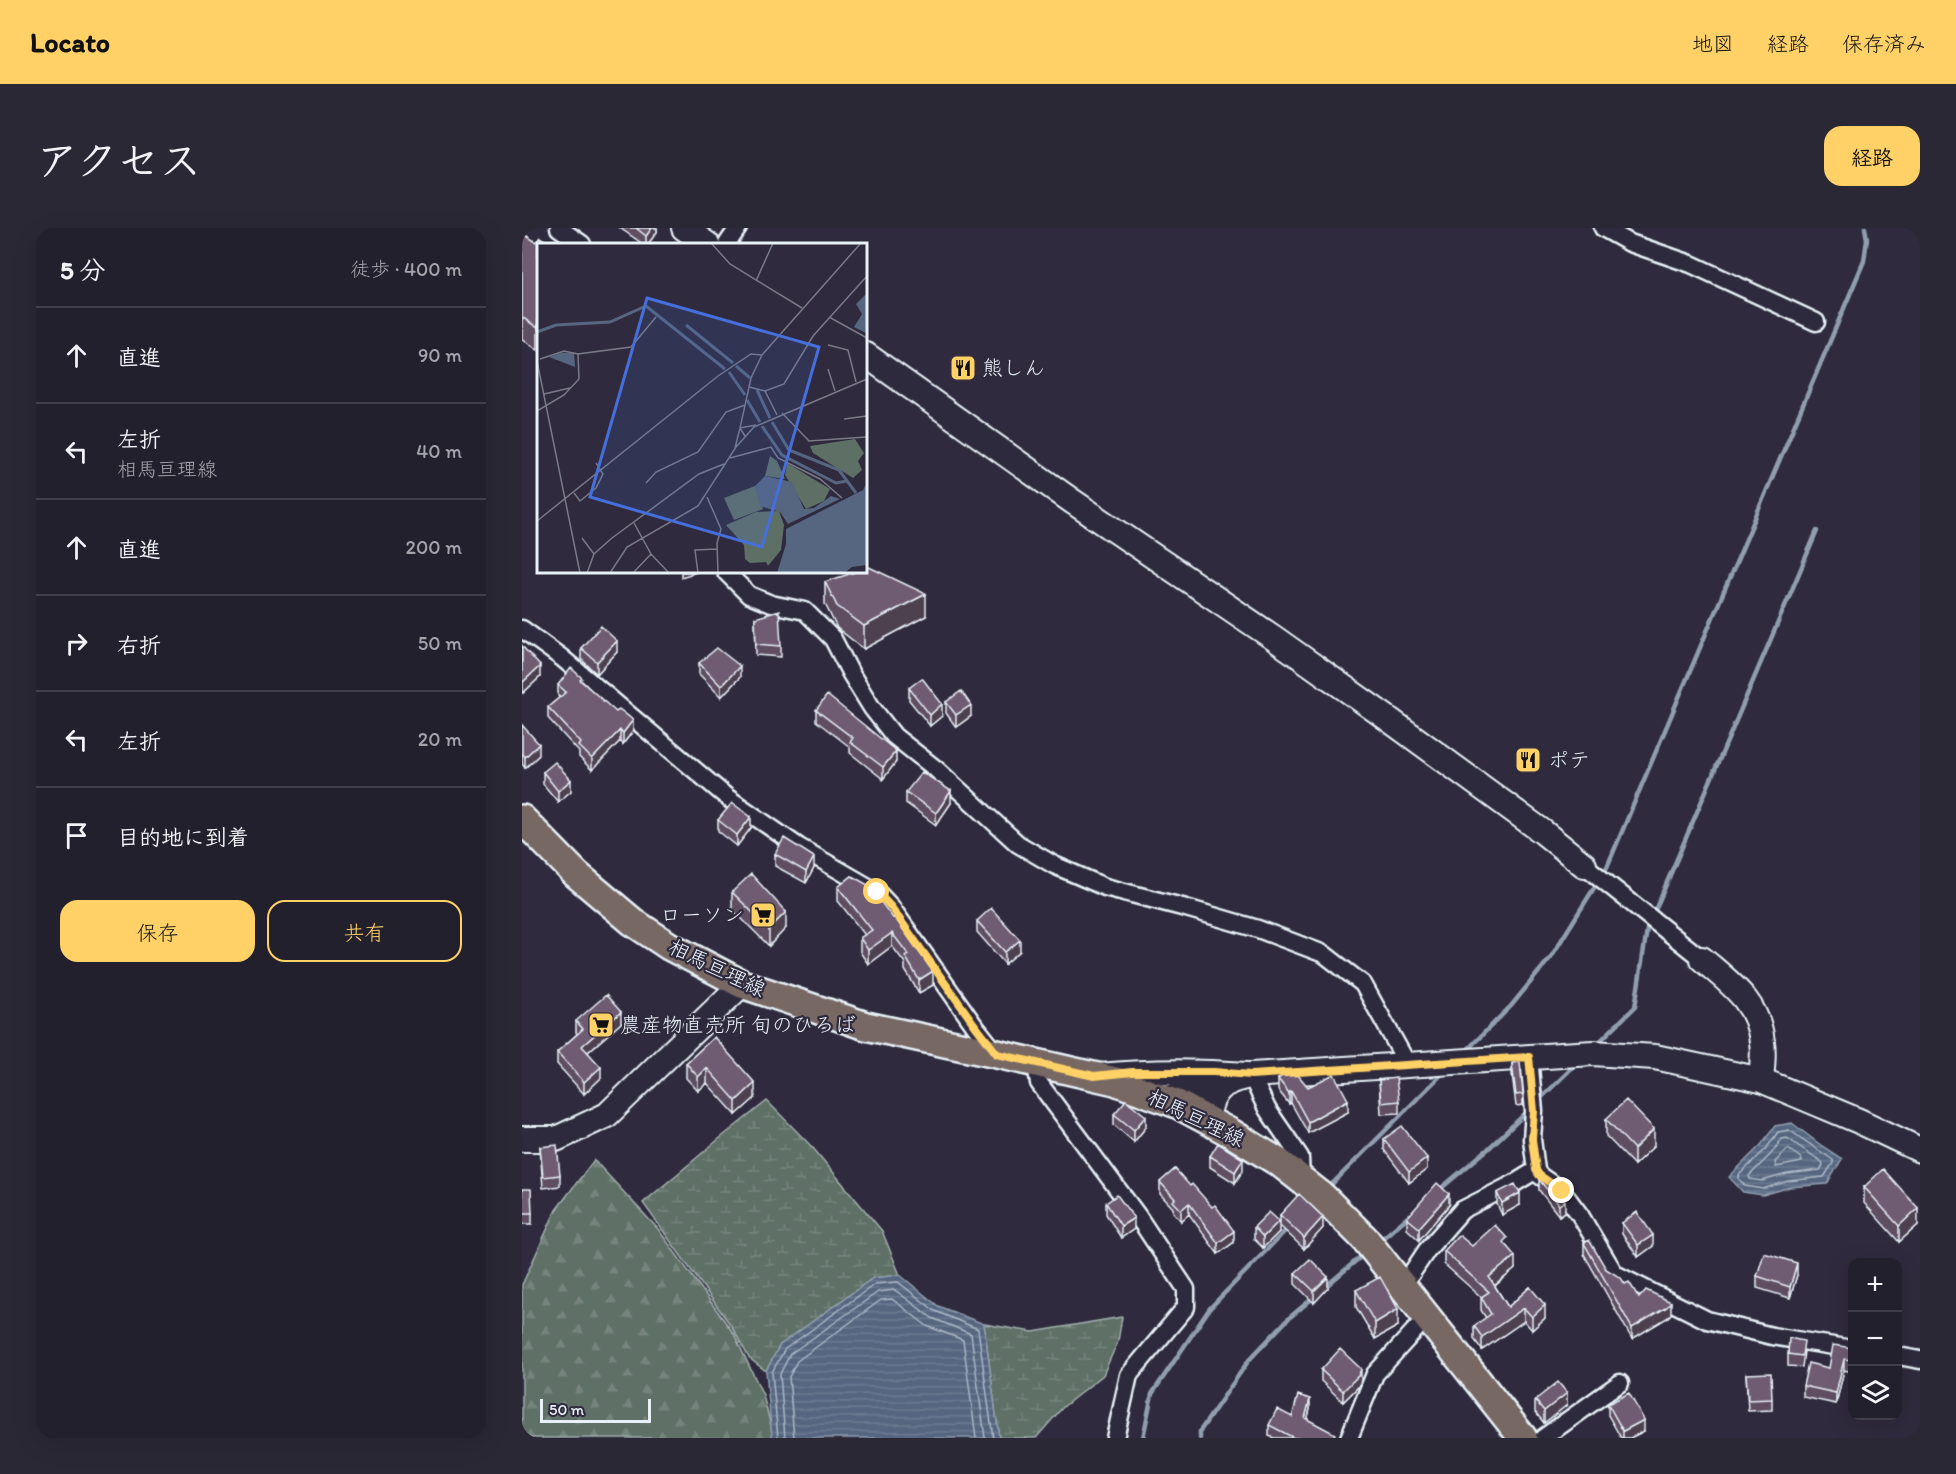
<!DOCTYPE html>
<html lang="ja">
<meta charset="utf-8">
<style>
body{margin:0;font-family:Itim,"Klee One",sans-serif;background:#2b2836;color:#f1f3f6}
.controls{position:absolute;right:18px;bottom:18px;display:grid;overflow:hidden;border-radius:12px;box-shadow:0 6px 24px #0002}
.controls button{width:54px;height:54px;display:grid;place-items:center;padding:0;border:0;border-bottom:2px solid #403e4a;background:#23202e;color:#f1f3f6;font:30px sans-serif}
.scale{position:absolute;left:18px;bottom:15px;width:111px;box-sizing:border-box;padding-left:6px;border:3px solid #e8f1f8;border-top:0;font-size:16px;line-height:21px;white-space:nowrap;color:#e8f1f8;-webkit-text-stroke:4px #2f2a3d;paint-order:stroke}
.stop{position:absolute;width:18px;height:18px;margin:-14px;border:4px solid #ffd166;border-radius:50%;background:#fff}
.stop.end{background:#ffd166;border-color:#fff;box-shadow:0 2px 6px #0008}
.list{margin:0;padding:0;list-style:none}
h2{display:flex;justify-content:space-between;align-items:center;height:78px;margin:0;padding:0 24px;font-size:26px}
h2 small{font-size:20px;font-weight:400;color:#a3a3aa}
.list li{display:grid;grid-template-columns:39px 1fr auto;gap:18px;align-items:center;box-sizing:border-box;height:96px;padding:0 24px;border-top:2px solid #403e4a}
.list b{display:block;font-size:22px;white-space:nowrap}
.list p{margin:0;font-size:20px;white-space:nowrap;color:#a3a3aa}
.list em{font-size:20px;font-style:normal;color:#a3a3aa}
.actions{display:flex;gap:12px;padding:18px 24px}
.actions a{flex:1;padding:14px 0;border:2px solid #ffd166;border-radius:18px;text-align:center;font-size:21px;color:#ffd166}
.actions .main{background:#ffd166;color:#111}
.icon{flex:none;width:33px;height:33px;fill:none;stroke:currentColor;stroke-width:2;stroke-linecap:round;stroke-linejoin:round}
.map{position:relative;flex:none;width:1398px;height:1210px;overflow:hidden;border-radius:18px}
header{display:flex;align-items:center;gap:36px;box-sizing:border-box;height:84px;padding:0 30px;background:#ffd166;color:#111}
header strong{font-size:28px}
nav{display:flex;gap:33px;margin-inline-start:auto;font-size:21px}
.intro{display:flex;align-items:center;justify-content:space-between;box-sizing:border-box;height:144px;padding:0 36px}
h1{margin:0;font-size:42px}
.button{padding:15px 27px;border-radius:18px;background:#ffd166;color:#111;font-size:21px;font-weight:700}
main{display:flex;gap:36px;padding:0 36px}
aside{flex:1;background:#23202e;border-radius:18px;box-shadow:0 6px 24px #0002}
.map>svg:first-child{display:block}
.forest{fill:url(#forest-firs);stroke:#a3b0af;stroke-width:1.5}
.wetland{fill:url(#wetland-marsh);stroke:#a3b0af;stroke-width:1.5}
.water{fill:url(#water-rules);stroke:#909eb0;stroke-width:1.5}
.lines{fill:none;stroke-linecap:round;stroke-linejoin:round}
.shore{stroke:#aeb9c8;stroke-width:1.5}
.stream{stroke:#909eb0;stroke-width:4.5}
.street-casing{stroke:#e8f1f8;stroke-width:21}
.secondary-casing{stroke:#e8f1f8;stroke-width:28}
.primary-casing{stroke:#e8f1f8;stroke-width:32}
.street{stroke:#2f2a3d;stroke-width:16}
.secondary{stroke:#2f2a3d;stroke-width:24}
.primary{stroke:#776864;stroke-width:27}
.wall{fill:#5f4e62;stroke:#e8f1f8;stroke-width:1.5}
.shaded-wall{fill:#4e4050;stroke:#e8f1f8;stroke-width:1.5}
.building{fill:#6f5b72;stroke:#e8f1f8;stroke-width:1.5}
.route{stroke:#ffd166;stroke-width:8}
.labels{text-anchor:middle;stroke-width:4.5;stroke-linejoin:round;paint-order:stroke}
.poi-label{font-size:21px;fill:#e8f1f8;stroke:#2f2a3d;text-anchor:start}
.street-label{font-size:21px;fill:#e8f1f8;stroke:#2f2a3d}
.inset-river{fill:none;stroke:#566680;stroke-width:3}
.inset-road{fill:none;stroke:#797a88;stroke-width:1.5}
.view{fill:#466fde;fill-opacity:0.15;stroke:#466fde;stroke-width:3}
.inset-edge{fill:none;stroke:#e8f1f8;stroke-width:3}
</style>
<header>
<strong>Locato</strong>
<nav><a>地図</a><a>経路</a><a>保存済み</a></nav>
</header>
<div class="intro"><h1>アクセス</h1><a class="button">経路</a></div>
<main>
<aside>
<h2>5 分<small>徒歩 · 400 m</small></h2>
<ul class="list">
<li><svg class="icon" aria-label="ahead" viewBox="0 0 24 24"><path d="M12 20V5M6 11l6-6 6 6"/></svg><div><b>直進</b></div><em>90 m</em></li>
<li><svg class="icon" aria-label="left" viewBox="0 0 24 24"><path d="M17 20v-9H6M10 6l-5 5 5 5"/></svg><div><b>左折</b><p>相馬亘理線</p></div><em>40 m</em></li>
<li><svg class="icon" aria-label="ahead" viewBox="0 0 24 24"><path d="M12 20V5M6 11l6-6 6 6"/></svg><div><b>直進</b></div><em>200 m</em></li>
<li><svg class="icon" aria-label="right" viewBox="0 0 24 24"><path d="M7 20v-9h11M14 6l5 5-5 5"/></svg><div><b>右折</b></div><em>50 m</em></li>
<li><svg class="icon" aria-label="left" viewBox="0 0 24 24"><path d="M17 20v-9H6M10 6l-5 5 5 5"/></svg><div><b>左折</b></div><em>20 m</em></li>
<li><svg class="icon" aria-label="arrive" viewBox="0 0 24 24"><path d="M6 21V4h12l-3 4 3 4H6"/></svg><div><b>目的地に到着</b></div></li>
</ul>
<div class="actions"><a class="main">保存</a><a>共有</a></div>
</aside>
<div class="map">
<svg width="1398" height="1210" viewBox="0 0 1398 1210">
<defs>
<pattern id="forest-firs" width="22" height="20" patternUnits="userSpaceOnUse" patternTransform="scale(1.5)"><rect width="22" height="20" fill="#5e6f66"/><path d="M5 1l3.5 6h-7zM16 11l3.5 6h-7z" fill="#75847d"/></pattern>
<pattern id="wetland-marsh" width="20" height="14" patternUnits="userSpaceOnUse" patternTransform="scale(1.5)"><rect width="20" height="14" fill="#5e6f66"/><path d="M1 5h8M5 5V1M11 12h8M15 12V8" fill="none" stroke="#75847d"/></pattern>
<pattern id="water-rules" width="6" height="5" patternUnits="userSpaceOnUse" patternTransform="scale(1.5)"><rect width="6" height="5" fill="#566680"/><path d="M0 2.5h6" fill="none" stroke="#6e7c93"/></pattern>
</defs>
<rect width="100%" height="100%" fill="#2f2a3d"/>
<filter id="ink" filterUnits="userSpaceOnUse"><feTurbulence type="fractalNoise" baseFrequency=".0167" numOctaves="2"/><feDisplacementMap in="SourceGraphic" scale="12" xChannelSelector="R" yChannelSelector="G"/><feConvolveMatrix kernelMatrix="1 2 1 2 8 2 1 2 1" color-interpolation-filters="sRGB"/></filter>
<g filter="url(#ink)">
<path class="forest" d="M72 932 136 1001 212 1106 241 1167 252 1210H0V1057L34 982Z"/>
<path class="wetland" d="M245 873 291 920 360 1003 378 1047 351 1050 258 1117 244 1143 227 1130 210 1099 121 975 197 911Z
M600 1089 596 1113 581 1147 541 1179 514 1210H477L462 1096 511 1104Z"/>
<path class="water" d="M1270 895 1300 918 1320 931 1305 956 1268 959 1241 967 1221 964 1207 949 1239 917 1253 898Z
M378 1047 416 1078 462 1096 477 1210H250L244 1143 258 1117 351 1050Z"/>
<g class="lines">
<path class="shore" d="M1267 902 1311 932V935L1302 949 1266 953 1241 961 1223 958 1217 951V947L1244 921 1256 904Z
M1265 910 1300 934 1301 937 1298 942 1265 946 1240 953 1228 951 1227 948 1249 926 1260 911Z
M1266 921 1279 930 1280 934 1254 939 1253 934Z
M256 1210 250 1144 263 1121 353 1056 376 1054 413 1083 456 1101 471 1210
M263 1210 258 1146 268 1126 356 1064 373 1062 410 1090 449 1106 463 1210
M272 1210 267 1149 275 1133 359 1072 370 1071 405 1098 441 1112 454 1210"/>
<path class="stream" d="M1131 687 1295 303
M1073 818 1113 779 1125 701 1128 694
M942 825 989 778 1029 729 1085 639 1342 33 1345 11 1343 0
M1015 874 1054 836
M806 960 923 843
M917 962 966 921 1007 882
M855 1015 888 987
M803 1059 842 1026
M621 1210 630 1166 688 1080 766 1000
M678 1210V1203L727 1132 767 1090 792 1069"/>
<g class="street-casing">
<path id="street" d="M37 0 60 16
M1081 0 1108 15 1169 36 1294 94
M205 16 216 0
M204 344 227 367 249 376 283 383 311 411 329 446 350 480 372 508 414 541 496 616 532 637 583 659 664 680 736 701 802 726 841 756 886 837
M0 401 40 430 206 570 277 619 355 664 369 679 452 797 475 826
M1062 637 1180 731
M1007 829 1012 883 1010 911 1014 942 1017 947 1040 963 1058 987 1093 1046 1185 1092 1250 1108 1330 1121
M514 835 517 855 615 987 664 1061V1079L607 1147 593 1210
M729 847 745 881 778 929 779 951
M881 1058 905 1022 940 982 993 955 1014 942
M1376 1128 1398 1132
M827 1210 853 1146 905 1089
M1021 1210 1098 1155"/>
</g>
<g class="secondary-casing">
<path id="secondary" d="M162 0 185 16
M344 127 550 273 752 410 865 490 1021 604 1062 637
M1180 731C1209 756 1236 774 1240 814 1242 826 1240 840 1239 852L1337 893 1398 922
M577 848C627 843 676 843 725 847
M641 871 706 855
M686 893C686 878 692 863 705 855 712 851 722 850 729 847L1071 825 1133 829 1239 852
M0 911H34L85 887 220 756"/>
</g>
<g class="primary-casing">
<path id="primary" d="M0 591 54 646 111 694 147 718 220 756 344 798 475 826 593 853 655 876 709 905 758 935 800 968 843 1011 1001 1210"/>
</g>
<use href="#street" class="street"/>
<use href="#secondary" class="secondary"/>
<use href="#primary" class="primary"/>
</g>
<path class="wall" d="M98 0H135V4L126 16H121Z
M0 6 16 16V122L0 111Z
M303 354 404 388 342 421 315 400 303 376Z
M233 390 259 418V429L234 427Z
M0 418 18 449 1 465 0 464Z
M59 420 95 424 75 446 59 431Z
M177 435 218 449 199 469 177 446Z
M60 453 111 503 101 516 98 513 70 542 57 529V524L26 490V479L38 469 36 468V457Z
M387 460 420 488 408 498 387 472Z
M424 474 449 488 434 499 424 485Z
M294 482 374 534 361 551 328 525V519L294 493Z
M0 497 17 527 3 540 0 536Z
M21 544 49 563 36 574 21 556Z
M384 564 429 575 414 597 384 575Z
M196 592 229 600 215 618 196 603Z
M253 626 292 640 284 655 253 638Z
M330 648 411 757 397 765 383 742V735L370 718 346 736 338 724V710L343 707 316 673V659Z
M210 664 264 700 247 718 210 681Z
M455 693 498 723 483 736 455 704Z
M54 793 99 795 66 824 79 850 62 866 35 836V824L55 806 54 804Z
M192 809 233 870 214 887 185 855 176 863 164 850V835Z
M990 835 1001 866V877L994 878 990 846Z
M756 851 786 859 826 884 786 905 769 875 767 876 756 862Z
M857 852 877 873V885L859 886Z
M592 886 624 899 612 914 592 897Z
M1084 891 1132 918 1112 937 1084 908Z
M862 911 905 941 887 955 862 922Z
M18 919 38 947V958L21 960Z
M688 928 721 942 713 955 688 939Z
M653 941 712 1014 696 1026 667 986 659 993 651 984V980L638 966V954Z
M1017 951 1043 984 1037 988 1017 962Z
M1342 959 1396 997 1377 1014 1342 975Z
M0 961 10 985V996H0Z
M975 965 998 977 980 987 975 976Z
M584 975 612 1001 599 1010 584 986Z
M927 977 897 1012 885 1001V990Z
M758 987 801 1000 782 1021 758 998Z
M1100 995 1131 1018 1116 1029 1100 1006Z
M732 999 757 1004 741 1020 732 1011Z
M1062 1015 1084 1041 1103 1056 1117 1070 1149 1086 1145 1090 1110 1111 1062 1026Z
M950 1018H985L993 1041 973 1058 986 1079 1008 1059 1023 1090 1010 1102 1002 1093 960 1122 952 1111V1098L964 1090 959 1082V1069L922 1036V1023Z
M773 1045 806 1060 792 1075 773 1056Z
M1275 1047 1268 1070 1235 1060V1048Z
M834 1062 876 1098 853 1111 834 1079Z
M1328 1120H1330V1144L1322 1142 1314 1176 1281 1169V1158L1307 1140Z
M1282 1124 1280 1139 1266 1138V1126Z
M799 1142 839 1152 837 1158 821 1174 799 1153Z
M1224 1146 1250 1171V1182L1226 1183Z
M1013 1172 1045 1177 1022 1195 1013 1184Z
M1086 1176 1122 1203 1108 1210H1099L1086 1187Z
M788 1181 785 1192 813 1210H752L747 1208V1197Z"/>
<path class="shaded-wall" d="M130 0H135V4L126 16H124V8Z
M159 344H175L159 349Z
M404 366V388L342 421V398Z
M95 413V424L75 446V434Z
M18 438V449L1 465V454Z
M218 438V449L199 469V458Z
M420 476V488L408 498V487Z
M449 477V488L434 499V487Z
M111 492V503L101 516V505Z
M98 502V513L70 542V531Z
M17 516V527L3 540V529Z
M374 523V534L361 551V539Z
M49 552V563L36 574V563Z
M429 563V575L414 597V585Z
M229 589V600L215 618V607Z
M292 629V640L284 655V644Z
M264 684V700L247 718V701Z
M370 705V718L346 736V722Z
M498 712V723L483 736V724Z
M411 743V757L397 765V752Z
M99 784V795L60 829V818Z
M79 839V850L62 866V854Z
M185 840V855L176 863V849Z
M233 855V870L214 887V873Z
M769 863V875L767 876V865Z
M826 872V884L786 905V894Z
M624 888V899L612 914V902Z
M1132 901V918L1112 937V921Z
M905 930V941L887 955V944Z
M721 931V942L713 955V944Z
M998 965V977L980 987V975Z
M927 966V977L897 1012V1000Z
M1043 973V984L1037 988V977Z
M667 975V986L659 993V982Z
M1396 980V997L1377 1014V998Z
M801 989V1000L782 1021V1010Z
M612 990V1001L599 1010V998Z
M757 993V1004L741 1020V1009Z
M712 1003V1014L696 1026V1015Z
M1131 1007V1018L1116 1029V1017Z
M993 1028V1041L967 1062V1049Z
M1275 1035V1047L1268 1070V1059Z
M806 1049V1060L792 1075V1063Z
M1149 1074V1086L1145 1090 1110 1111V1100Z
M1023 1077V1090L1010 1102V1089Z
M1002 1080V1093L960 1122V1109Z
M876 1081V1098L853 1111V1095Z
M1322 1131V1142L1314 1176V1165Z
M839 1141V1152L837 1158 821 1174V1163Z
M1045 1165V1177L1022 1195V1183Z
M788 1171V1181L783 1201V1190Z
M1122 1192V1203L1108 1210H1101V1203Z"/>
<path class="building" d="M114 0H130L124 8Z
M0 5 14 14 18 9 29 16H16V100L0 89Z
M347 339 404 366 342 398 315 378 303 354 333 344H344V340Z
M257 383 259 418 234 416 233 390Z
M79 398 95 413 75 434 59 420Z
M0 418 18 438 1 454 0 452Z
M195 420 218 438 199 458 177 435Z
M49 440 60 450 58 452 94 484 97 481 111 492 101 505 98 502 70 531 57 518 59 515 26 479 44 464 36 457Z
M400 450 420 476 408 487 387 460Z
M439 463 449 477 434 487 424 474Z
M305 467 374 523 361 539 328 514 331 510 294 482Z
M0 497 17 516 3 529 0 525Z
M33 534 49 552 36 563 21 544Z
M400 544 429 563 414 585 384 564Z
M210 575 229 589 215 607 196 592Z
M262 610 292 629 284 644 253 626Z
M229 646 264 684 247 701 210 664Z
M330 648 346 657 371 690 373 689 411 743 397 752 383 728 386 726 370 705 346 722 338 710 350 702 316 659Z
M469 680 498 712 483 724 455 693Z
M84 767 99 784 60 818 79 839 62 854 35 824 61 801 54 793Z
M192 809 233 855 214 873 185 840 176 849 164 835Z
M998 834 1001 866 994 867 990 835Z
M812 846 826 872 786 894 769 863 767 865 756 851 760 848 776 847 786 859Z
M874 850 877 873 859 875 857 852Z
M604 872 624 888 612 902 592 886Z
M1104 872 1132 901 1112 921 1084 891Z
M880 898 905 930 887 944 862 911Z
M696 915 721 931 713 944 688 928Z
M35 917 38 947 21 949 18 919Z
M653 941 668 958 670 956 690 979 693 977 712 1003 696 1015 667 975 659 982 651 973 653 971 638 954Z
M1361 941 1396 980 1377 998 1342 959Z
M1019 950 1033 959 1043 973 1037 977 1017 951Z
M915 955 927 966 897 1000 885 990Z
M993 956 998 965 980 975 975 965Z
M0 961H9L10 985H0Z
M777 966 801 989 782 1010 758 987Z
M595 967 612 990 599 998 584 975Z
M747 984 757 993 741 1009 732 999Z
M1115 984 1131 1007 1116 1017 1100 995Z
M973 997 985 1010 981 1014 993 1028 967 1049 986 1079 1008 1059 1023 1077 1010 1089 1002 1080 960 1109 952 1098 969 1086 959 1069 967 1064 922 1023 937 1007 950 1018Z
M1067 1012 1084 1041 1099 1050 1103 1056 1107 1054 1117 1070 1124 1062 1149 1074 1145 1079 1110 1100 1062 1015Z
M1242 1025 1275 1035 1268 1059 1235 1048Z
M788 1031 806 1049 792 1063 773 1045Z
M858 1049 876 1081 853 1095 834 1062Z
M1267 1110 1282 1113 1280 1128 1266 1126Z
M1311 1117 1330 1120V1132L1322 1131 1314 1165 1281 1158 1286 1135 1307 1140Z
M818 1121 839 1141 837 1147 821 1163 799 1142Z
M1249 1145 1250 1171 1226 1172 1224 1146Z
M1036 1154 1045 1165 1022 1183 1013 1172Z
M1107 1165 1122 1192 1101 1203 1086 1176Z
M776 1167 788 1171 783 1190 813 1206 810 1210H772L747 1197 755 1181 770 1189Z"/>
</g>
<g class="lines" filter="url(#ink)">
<path class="route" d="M355 664 369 679 452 796 475 826 572 848 610 844H692L729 847 1007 829 1012 883 1010 911 1014 942 1017 947 1040 963"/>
</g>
<defs>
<g id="restaurant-square" transform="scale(1.35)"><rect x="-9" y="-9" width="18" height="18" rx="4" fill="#ffd166" stroke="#2f2a3d"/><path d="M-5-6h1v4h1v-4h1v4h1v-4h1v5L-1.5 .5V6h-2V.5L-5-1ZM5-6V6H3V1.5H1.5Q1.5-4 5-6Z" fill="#111"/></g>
<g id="supermarket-square" transform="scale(1.35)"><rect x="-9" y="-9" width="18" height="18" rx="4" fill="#ffd166" stroke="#2f2a3d"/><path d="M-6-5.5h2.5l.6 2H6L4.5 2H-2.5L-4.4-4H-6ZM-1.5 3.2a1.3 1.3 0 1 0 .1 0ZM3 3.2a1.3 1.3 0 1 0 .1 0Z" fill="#111"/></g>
</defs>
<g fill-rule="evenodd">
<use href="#restaurant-square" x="441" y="140"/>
<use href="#restaurant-square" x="1006" y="532"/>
<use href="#supermarket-square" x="241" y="687"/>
<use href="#supermarket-square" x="79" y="797"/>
</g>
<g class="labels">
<g class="poi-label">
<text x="460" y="147">熊しん</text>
<text x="1026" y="539">ポテ</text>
<text x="222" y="694" text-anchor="end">ローソン</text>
<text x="98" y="804">農産物直売所 旬のひろば</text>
</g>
<g class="street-label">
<text transform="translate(195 740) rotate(26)" y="7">相馬亘理線</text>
<text transform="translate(674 890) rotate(26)" y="7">相馬亘理線</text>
</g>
</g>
<g transform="translate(15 15)">
<rect width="330" height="330" fill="#2f2a3d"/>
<path d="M250 220 293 246 287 258 269 266 248 232Z" fill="#5e6f66"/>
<path d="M318 196 327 210 321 218 325 227 316 235 276 210 273 203ZM242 268 247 282 244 307 231 323 229 319 213 320 208 316 207 302 189 282 219 269Z" fill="#5e6f66"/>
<path d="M233 213 240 218 248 236 228 233ZM218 243 226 266 197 277 187 255Z" fill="#5e6f66"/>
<path d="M330 50V89L329 90 317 84 325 71 319 61ZM37 109 38 124 12 114 24 110ZM228 233 255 239 267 266 277 265 294 253 303 256 251 281 243 269 223 263 218 243ZM330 240V322L315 324 307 330H240L249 301V286L326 247Z" fill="#566680"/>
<path class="inset-river" d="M149 82 196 120M0 89 19 82 73 79 109 63 188 126M199 123 213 135M192 129 208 152M220 147 233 175M210 157 223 179M235 179 252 207 302 227 319 250M225 183 245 212 299 240 310 238"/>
<path class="inset-road" d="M174 0 193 21 265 65M219 38 236 0M292 74 330 95M291 102 311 107 319 139M3 116 27 108 41 111M0 118 43 330M291 126 298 148M212 144 228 148 247 141 276 93 330 33M228 148 240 172M7 151 33 145M0 168 27 152 42 136 41 111 94 104 119 74M245 170 272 198 329 194M307 176 330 173M208 193 203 185 214 135 225 112M198 205 203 185 219 182M193 215 234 204 241 215 283 236 305 255M109 240 119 229 161 209 189 169 208 162M37 250 43 258 59 245 66 231 59 220M170 254 184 286 180 300 181 330M0 278 181 133 214 111 225 112 324 0M97 280 114 311 132 330M45 295 57 311M50 330 57 311 75 295 162 231 187 221M73 330 90 304 161 263 199 204 217 184 330 136M96 330 114 311M161 330 158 307 180 306"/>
<path class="view" d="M110 55 282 104 225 304 53 254Z"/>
<rect width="330" height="330" class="inset-edge"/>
</g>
</svg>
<div class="controls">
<button>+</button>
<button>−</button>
<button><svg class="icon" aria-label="layers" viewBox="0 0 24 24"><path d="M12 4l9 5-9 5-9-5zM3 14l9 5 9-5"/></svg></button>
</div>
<div class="scale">50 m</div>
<div class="stop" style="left:355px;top:664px"></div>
<div class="stop end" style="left:1040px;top:963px"></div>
</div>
</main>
